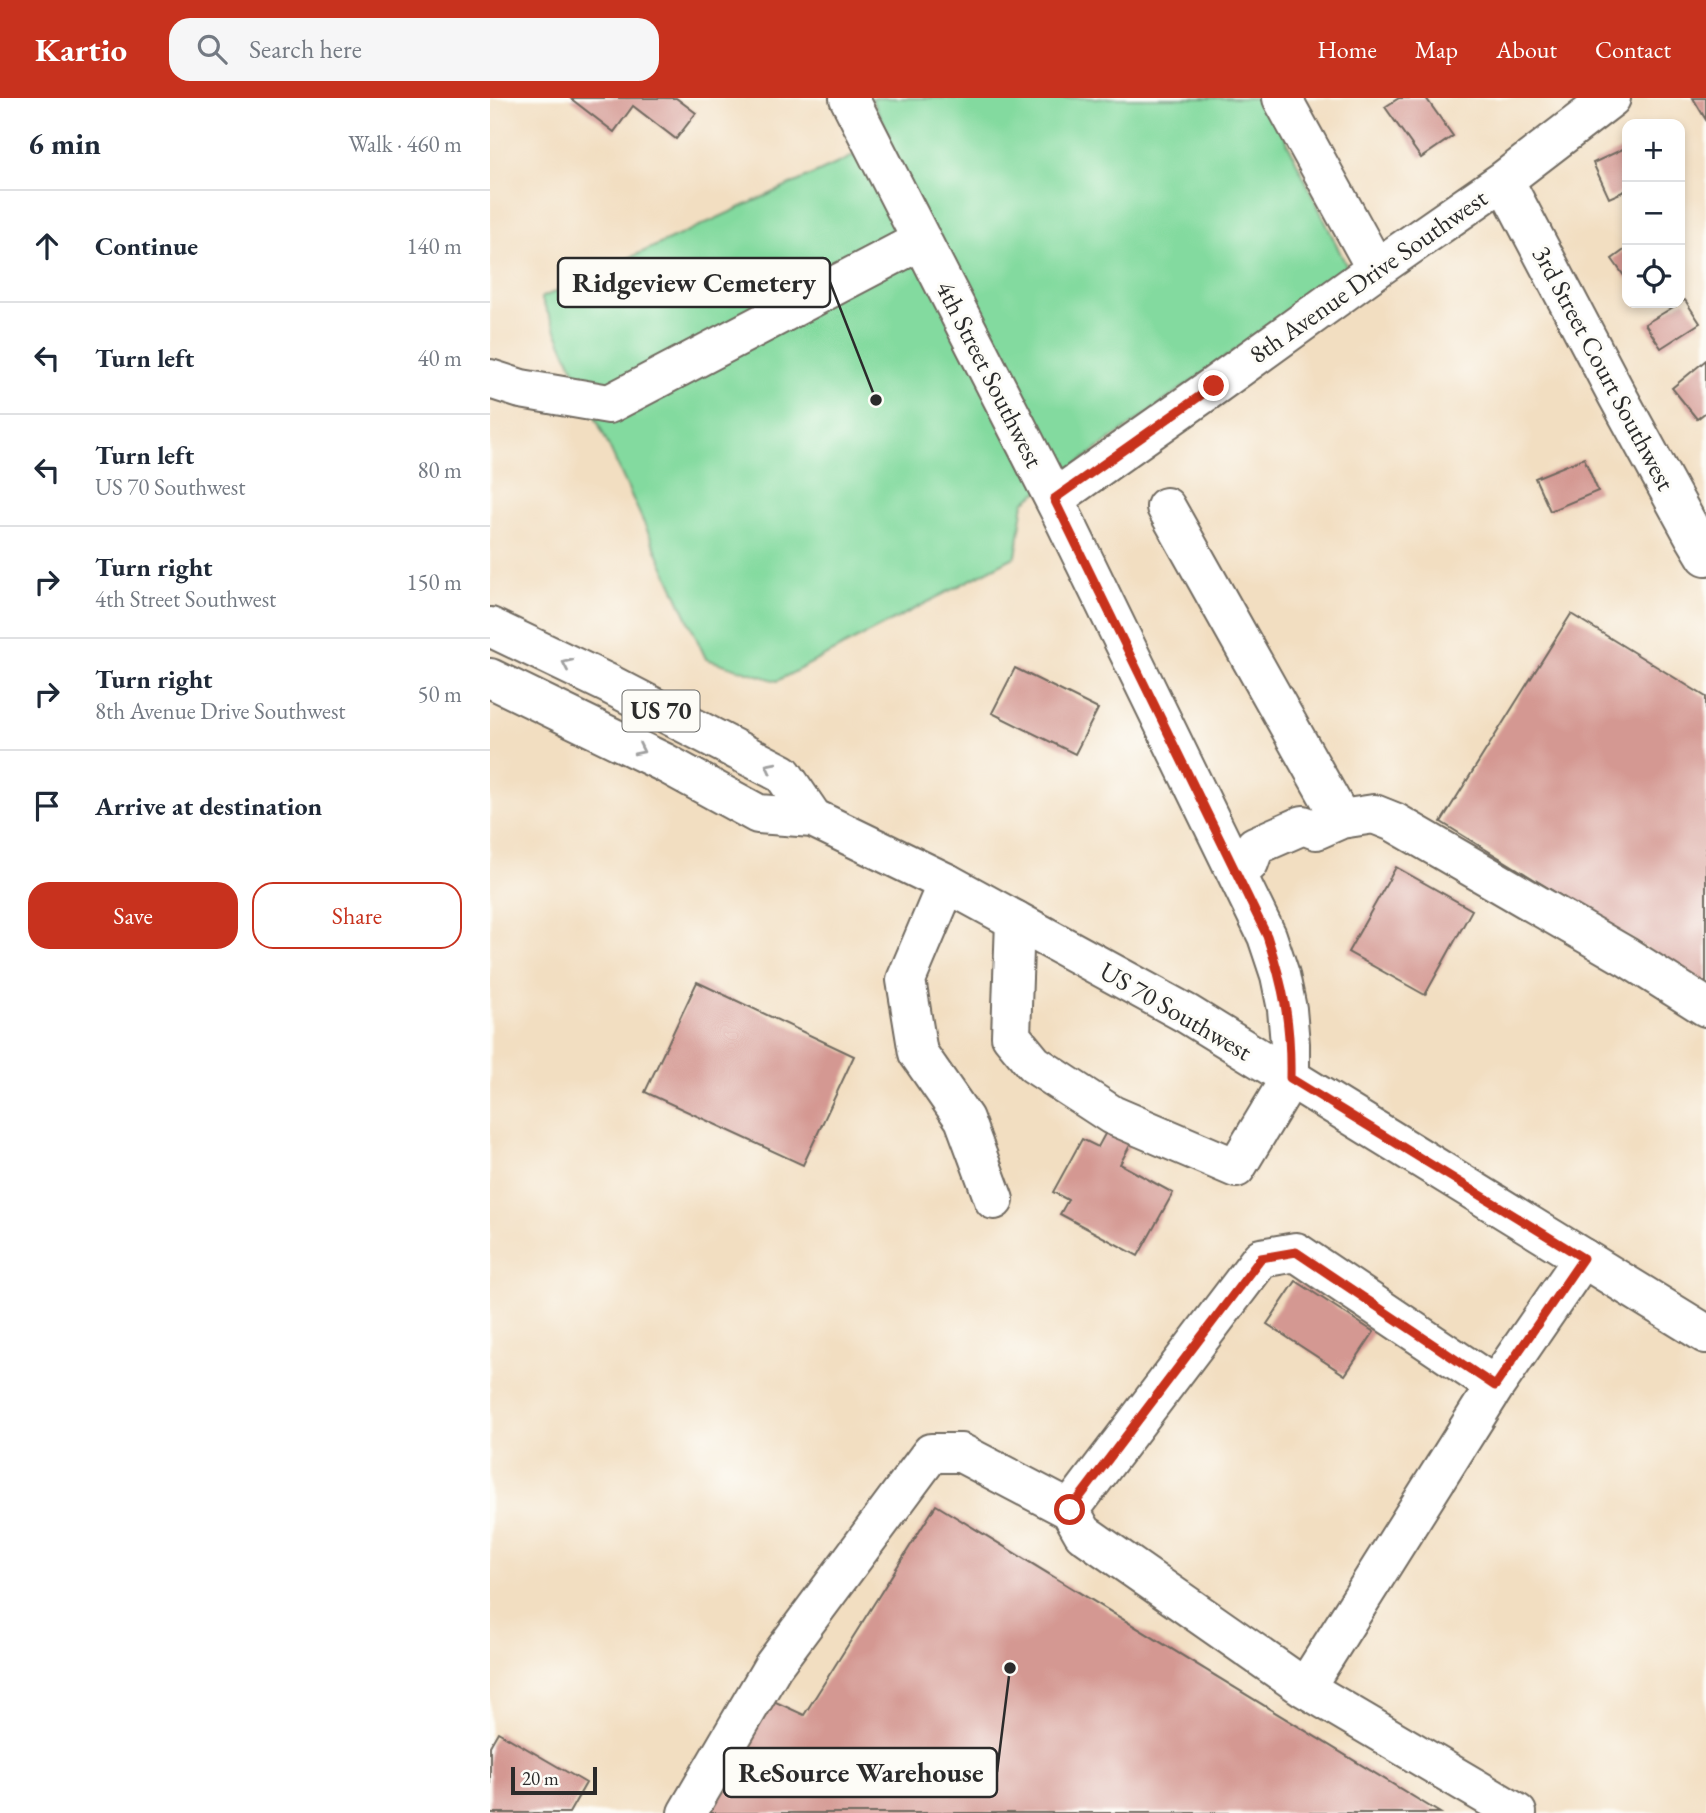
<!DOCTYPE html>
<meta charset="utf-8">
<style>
body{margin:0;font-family:"EB Garamond",serif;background:#f6f6f7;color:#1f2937}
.controls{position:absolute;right:21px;top:21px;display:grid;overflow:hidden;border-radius:14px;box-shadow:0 4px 10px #0003}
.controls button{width:63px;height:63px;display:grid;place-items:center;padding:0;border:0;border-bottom:2px solid #e0e1e3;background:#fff;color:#1f2937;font:35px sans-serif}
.scale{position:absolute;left:21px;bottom:18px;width:86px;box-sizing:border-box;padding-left:7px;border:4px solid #2b2b2b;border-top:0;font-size:19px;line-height:24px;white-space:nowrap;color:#2b2b2b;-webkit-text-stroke:5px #fdfcf7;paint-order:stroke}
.stop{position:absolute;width:21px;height:21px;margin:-16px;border:5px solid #c8321e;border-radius:50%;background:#fff}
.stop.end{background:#c8321e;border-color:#fff;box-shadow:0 2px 7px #0008}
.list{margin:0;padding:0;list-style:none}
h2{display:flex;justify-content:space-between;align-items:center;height:91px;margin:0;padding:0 28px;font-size:30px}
h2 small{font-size:23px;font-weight:400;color:#747a83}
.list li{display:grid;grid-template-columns:46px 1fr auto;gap:21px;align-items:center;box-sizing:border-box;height:112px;padding:0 28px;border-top:2px solid #e0e1e3}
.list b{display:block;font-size:26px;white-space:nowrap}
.list p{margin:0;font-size:23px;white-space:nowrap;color:#747a83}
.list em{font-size:23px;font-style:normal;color:#747a83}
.actions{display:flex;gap:14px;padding:21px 28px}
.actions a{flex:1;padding:16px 0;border:2px solid #c8321e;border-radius:21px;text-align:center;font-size:24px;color:#c8321e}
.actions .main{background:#c8321e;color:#fff}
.icon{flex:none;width:38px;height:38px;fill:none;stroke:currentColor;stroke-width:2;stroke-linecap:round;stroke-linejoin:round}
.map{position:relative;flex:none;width:1216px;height:1715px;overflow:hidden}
header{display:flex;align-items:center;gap:42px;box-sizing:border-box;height:98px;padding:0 35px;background:#c8321e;color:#fff}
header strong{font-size:33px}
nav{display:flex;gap:38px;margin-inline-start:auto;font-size:24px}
.search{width:490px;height:63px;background:#f6f6f7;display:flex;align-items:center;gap:18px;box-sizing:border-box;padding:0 24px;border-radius:21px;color:#747a83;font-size:26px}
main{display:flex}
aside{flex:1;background:#fff}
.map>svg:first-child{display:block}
.green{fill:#83da9f;stroke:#578265;stroke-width:2}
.building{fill:#d49892}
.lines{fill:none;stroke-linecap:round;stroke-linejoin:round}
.minor-casing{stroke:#716a60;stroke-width:42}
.major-casing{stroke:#716a60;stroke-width:42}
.minor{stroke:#fff;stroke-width:38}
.major{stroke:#fff;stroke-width:38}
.oneway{stroke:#a0a0a0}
.route{stroke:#c8321e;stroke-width:9}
.labels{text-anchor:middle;stroke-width:6;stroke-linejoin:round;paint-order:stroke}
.shield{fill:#fdfcf7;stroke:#6a6a68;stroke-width:2}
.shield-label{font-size:24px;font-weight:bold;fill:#2b2b2b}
.street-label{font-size:26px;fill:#2b2b2b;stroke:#fdfcf7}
.leader{fill:none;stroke:#2b2b2b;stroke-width:2.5}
.callout-dot{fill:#2b2b2b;stroke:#fdfcf7;stroke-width:2.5}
.callout{fill:#fdfcf7;stroke:#2b2b2b;stroke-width:2.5}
.callout-label{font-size:28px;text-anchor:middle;font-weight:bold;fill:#2b2b2b}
</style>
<header>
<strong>Kartio</strong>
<div class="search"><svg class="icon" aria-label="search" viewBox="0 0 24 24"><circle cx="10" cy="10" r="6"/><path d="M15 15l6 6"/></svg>Search here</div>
<nav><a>Home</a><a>Map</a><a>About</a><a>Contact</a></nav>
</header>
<main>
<aside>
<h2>6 min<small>Walk · 460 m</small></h2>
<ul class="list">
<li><svg class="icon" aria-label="ahead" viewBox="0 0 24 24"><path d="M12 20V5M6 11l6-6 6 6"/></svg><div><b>Continue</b></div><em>140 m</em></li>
<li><svg class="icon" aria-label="left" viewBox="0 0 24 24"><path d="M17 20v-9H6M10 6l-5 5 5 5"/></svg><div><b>Turn left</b></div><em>40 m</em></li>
<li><svg class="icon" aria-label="left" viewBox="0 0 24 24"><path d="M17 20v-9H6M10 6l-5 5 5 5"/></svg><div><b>Turn left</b><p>US 70 Southwest</p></div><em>80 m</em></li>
<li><svg class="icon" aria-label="right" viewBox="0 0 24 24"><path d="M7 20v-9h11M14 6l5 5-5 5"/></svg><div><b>Turn right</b><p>4th Street Southwest</p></div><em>150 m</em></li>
<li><svg class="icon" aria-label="right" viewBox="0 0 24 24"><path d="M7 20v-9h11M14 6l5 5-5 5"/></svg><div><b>Turn right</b><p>8th Avenue Drive Southwest</p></div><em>50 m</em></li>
<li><svg class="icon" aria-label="arrive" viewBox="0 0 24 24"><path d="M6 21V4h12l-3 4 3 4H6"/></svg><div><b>Arrive at destination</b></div></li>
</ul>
<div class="actions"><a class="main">Save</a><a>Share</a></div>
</aside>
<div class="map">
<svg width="1216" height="1715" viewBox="0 0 1216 1715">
<rect width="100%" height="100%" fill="#fdfcf7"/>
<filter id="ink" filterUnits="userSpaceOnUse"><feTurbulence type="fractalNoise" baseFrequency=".0143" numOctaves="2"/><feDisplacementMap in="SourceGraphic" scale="14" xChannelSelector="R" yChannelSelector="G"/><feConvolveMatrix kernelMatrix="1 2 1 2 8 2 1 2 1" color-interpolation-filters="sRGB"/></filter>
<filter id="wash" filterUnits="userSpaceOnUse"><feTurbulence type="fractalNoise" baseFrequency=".00686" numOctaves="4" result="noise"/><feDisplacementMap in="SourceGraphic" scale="28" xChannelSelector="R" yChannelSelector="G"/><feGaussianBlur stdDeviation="1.57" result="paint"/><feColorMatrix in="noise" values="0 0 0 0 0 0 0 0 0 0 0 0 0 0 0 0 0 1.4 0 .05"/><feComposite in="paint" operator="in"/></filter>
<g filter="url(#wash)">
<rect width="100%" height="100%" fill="#f2dec1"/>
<path class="green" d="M381 0H776L858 171 534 404 526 458 287 583 216 561 51 200 355 62 399 36Z"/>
<g id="blocks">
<path class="building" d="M80 0H186L206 15 186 41 143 8 124 34Z
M909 0H936L963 38 931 60 895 9Z
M1203 0H1216V22Z
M1137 49V92L1119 100 1103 65Z
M1137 150V182L1122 161Z
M1195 202 1210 225 1171 250 1155 226Z
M1216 262V314L1207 321 1182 290Z
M1094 360 1108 393 1060 413 1045 380Z
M1081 516 1216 599V887L951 724Z
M525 570 608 611 585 656 502 615Z
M906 769 982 812 935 897 858 854Z
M207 884 364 958 313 1067 155 994Z
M622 1023 646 1036 630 1066 683 1095 648 1158 570 1116 578 1102 563 1094 592 1041 608 1049Z
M806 1183 884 1234 855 1277 777 1226Z
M446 1407 950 1715H206L277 1600 314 1617Z
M8 1634 96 1685 79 1715H0V1648Z"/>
</g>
</g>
<g filter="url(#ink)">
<use href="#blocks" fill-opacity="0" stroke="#716a60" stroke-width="2"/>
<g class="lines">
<g class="minor-casing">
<path id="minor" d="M359 0 571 415 777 838 790 877 797 911 800 946V980L746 1070 622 1017 544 966 521 938 525 822
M792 0 886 171
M1014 82 1127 297 1204 438 1216 458
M0 281 31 291 119 306 432 142
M564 401 724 288 886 171 1014 82 1121 0
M676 409 851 721
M759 765 765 748 813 727 826 732 851 721 884 716 904 724 1137 859 1216 909
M457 785 416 882 428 955 474 1021 504 1102
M1005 1288 1093 1160
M815 1590 1005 1288 806 1154 771 1160 580 1412 593 1435 815 1590 1027 1715
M197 1715 283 1568 441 1355H471L580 1412"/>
</g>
<g class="major-casing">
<path id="major" d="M0 529 119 586 293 676 323 720
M0 580 173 664 268 716 323 720 457 785 697 916 1216 1236"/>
</g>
<use href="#minor" class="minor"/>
<use href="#major" class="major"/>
</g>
<defs><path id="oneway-chevron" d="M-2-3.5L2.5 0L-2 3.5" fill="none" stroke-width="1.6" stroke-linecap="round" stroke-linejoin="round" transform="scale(1.75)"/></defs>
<g class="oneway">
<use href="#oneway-chevron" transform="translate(77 566) rotate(-155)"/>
<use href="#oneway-chevron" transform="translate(150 652) rotate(26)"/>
<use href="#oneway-chevron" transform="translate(280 669) rotate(-153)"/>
</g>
</g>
<g class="lines" filter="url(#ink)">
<path class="route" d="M580 1412 771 1160 806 1154 1005 1288 1093 1160 800 980C801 925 794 890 777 838L564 401 724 288"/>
</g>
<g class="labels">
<rect class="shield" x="132.5" y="592.5" width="77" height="41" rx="5"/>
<g class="shield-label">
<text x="171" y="621">US 70</text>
</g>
<g class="street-label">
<text transform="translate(878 178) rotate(-35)" y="9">8th Avenue Drive Southwest</text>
<text transform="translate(1114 270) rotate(62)" y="9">3rd Street Court Southwest</text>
<text transform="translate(500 276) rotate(63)" y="9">4th Street Southwest</text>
<text transform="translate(686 913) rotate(30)" y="9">US 70 Southwest</text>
</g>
</g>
<path class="leader" d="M386 302L340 184M520 1570L507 1674"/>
<g class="callout-dot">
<circle cx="386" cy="302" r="7"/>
<circle cx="520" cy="1570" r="7"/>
</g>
<g class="callout">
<rect x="68" y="160" width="272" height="49" rx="7"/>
<rect x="234" y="1650" width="273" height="49" rx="7"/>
</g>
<g class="callout-label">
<text x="204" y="194">Ridgeview Cemetery</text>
<text x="371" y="1684">ReSource Warehouse</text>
</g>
</svg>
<div class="controls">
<button>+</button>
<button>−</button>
<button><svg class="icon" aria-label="locate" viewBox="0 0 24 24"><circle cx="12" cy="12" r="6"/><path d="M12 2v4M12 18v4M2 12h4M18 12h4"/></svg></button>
</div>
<div class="scale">20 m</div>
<div class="stop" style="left:580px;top:1412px"></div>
<div class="stop end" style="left:724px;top:288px"></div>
</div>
</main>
